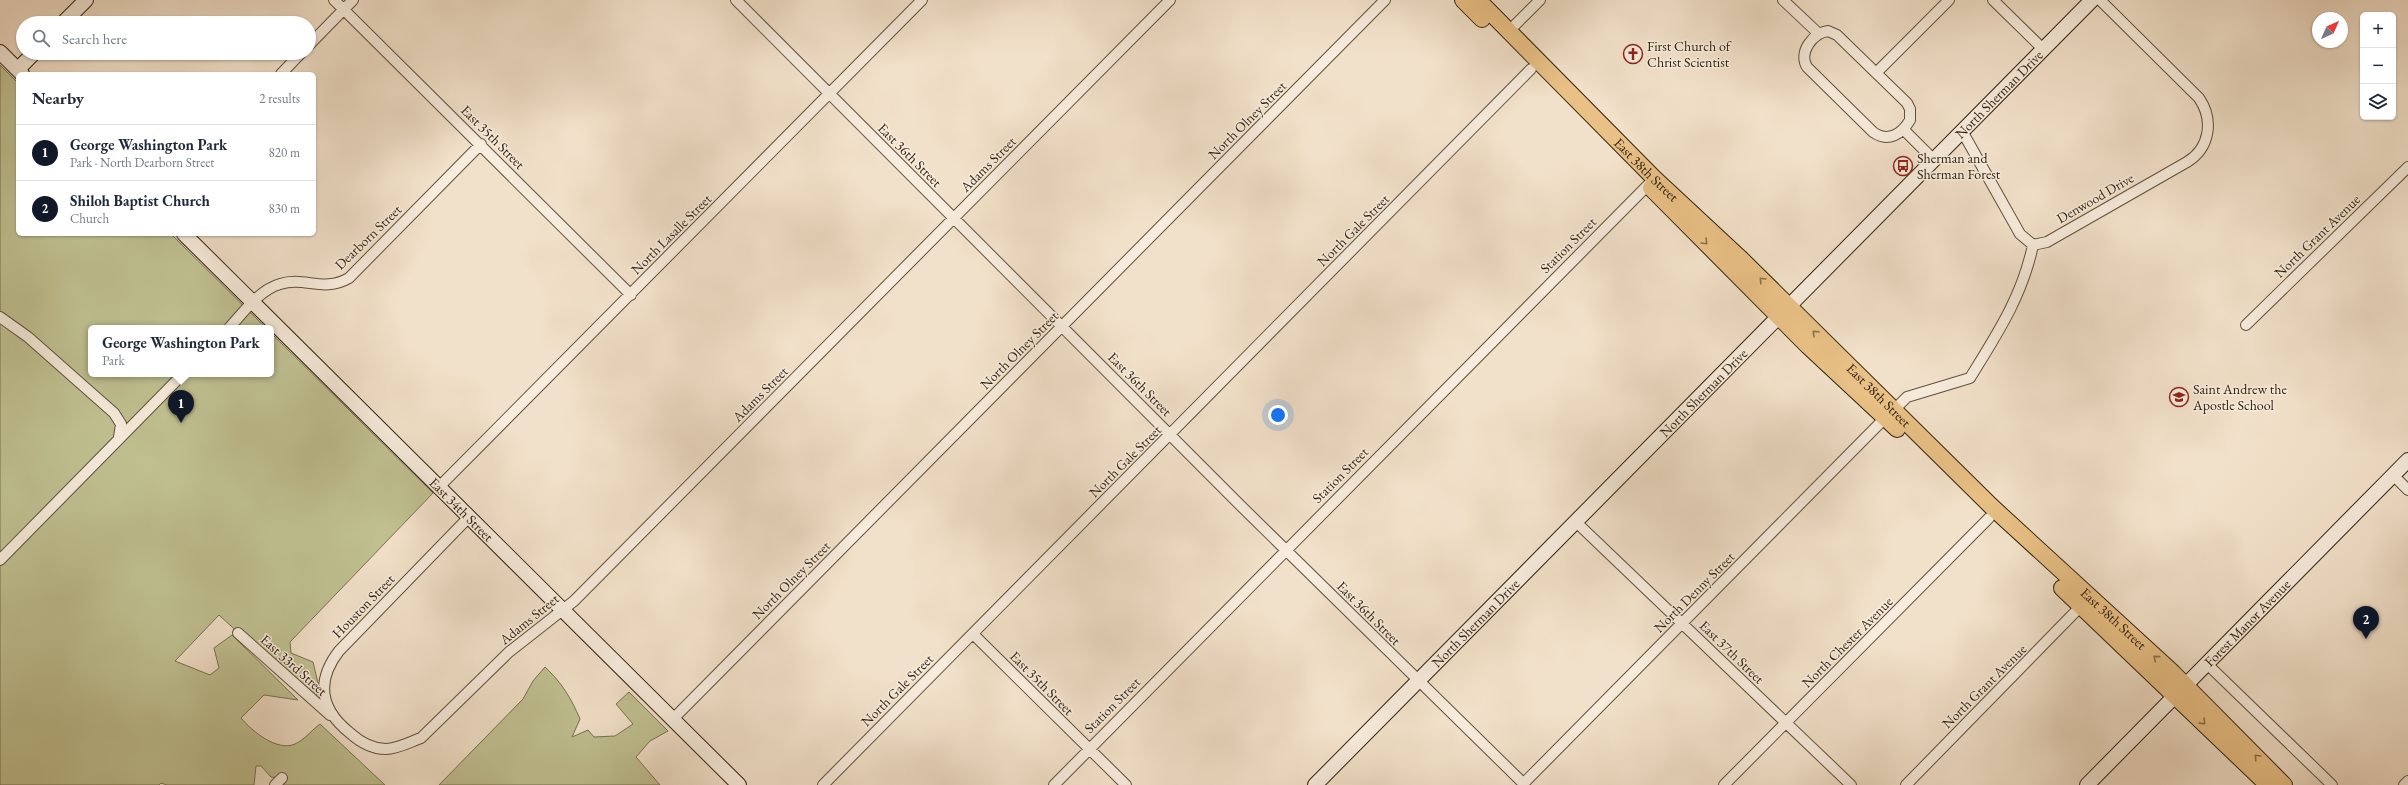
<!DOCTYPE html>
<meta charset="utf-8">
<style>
body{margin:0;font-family:"EB Garamond",serif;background:#f6f6f7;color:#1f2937}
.controls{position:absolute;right:12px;top:12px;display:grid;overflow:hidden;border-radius:6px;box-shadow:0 1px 3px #0004}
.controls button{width:36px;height:36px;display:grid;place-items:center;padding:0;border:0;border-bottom:1px solid #e0e1e3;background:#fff;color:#1f2937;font:20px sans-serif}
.compass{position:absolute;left:2312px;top:12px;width:36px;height:36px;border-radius:50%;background:#fff;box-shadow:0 1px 3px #0004;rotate:45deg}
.you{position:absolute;left:1278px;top:415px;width:14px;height:14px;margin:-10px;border:3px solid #fff;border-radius:50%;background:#1a73e8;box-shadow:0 0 0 6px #1a73e833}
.badge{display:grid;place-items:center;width:26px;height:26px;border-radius:50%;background:#111827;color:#fff;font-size:13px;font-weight:700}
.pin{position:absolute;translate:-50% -33px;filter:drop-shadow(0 1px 2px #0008)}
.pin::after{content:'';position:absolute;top:21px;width:14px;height:12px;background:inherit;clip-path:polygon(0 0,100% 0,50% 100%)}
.popup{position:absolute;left:88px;top:325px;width:186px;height:52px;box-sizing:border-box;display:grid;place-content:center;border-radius:6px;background:#fff;filter:drop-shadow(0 1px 3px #0005);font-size:13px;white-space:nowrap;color:#747a83}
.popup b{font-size:15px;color:#1f2937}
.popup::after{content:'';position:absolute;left:50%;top:100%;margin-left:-8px;border:8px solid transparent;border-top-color:#fff}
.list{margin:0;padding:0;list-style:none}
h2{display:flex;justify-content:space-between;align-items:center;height:52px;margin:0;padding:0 16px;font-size:17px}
h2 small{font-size:13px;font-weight:400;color:#747a83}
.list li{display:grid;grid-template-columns:26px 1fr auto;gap:12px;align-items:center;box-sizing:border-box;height:56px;padding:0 16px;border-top:1px solid #e0e1e3}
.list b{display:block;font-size:15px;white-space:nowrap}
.list p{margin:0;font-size:13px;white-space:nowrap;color:#747a83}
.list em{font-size:13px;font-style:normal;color:#747a83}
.icon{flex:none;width:22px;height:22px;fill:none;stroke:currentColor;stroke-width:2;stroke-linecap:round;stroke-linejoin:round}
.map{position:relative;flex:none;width:2408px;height:785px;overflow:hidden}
.search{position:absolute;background:#fff;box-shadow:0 1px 3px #0004;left:16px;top:16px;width:300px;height:44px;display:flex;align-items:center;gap:10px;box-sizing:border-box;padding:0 14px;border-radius:22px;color:#747a83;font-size:15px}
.panel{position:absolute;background:#fff;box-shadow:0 1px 3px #0004;left:16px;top:72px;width:300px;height:164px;border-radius:6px}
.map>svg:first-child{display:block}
.green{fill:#c0c192;stroke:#787251}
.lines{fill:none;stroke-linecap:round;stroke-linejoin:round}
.street-casing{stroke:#60523e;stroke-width:12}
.secondary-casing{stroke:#302210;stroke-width:16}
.primary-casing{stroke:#302210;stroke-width:18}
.street{stroke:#f7ecdd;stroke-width:10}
.secondary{stroke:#f7ecdd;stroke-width:14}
.primary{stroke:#e9c085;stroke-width:16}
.oneway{stroke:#8c714a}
.labels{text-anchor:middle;stroke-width:3;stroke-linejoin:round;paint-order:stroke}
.poi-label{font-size:14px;fill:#302210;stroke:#f7ecdd;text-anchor:start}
.street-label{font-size:14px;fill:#302210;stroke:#f7ecdd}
</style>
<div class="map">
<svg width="2408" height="785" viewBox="0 0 2408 785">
<rect width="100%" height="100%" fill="#f2e1ca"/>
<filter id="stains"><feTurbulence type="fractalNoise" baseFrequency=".005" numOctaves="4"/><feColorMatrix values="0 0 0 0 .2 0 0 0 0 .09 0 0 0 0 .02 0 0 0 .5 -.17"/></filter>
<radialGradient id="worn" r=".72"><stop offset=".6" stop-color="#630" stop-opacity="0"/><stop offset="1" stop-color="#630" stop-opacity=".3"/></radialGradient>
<path class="green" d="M0 65 18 83V234H171L266 328H91V374H271V333L433 493 290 642 291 653 313 662 318 683 316 704 219 615 175 661 210 675 219 668 214 648 232 635 298 700 264 695 241 718C252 731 277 752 295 744 304 740 312 730 320 724L385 785H283L282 778 271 777 261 766H256L254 785H167L161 783 159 785H0Z
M545 667C562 683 571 698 580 719L572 737 588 730 594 737 615 736 633 724 616 704 629 692 668 731 650 741 636 757 660 785H439L523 699 533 681Z"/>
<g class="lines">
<g class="street-casing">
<path id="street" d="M334 0 631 295
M736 0 1240 505 1525 785
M1783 0 1819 34
M1993 0 2043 49
M1828 31 1837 35 1907 103 1910 109V120C1902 134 1888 143 1873 132L1807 67C1798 52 1813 33 1828 31Z
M1508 32 1540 0
M309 45 353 0
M1876 73 1949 0
M281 74 301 53
M1903 129 1934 160
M1962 131 2020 234 2033 245
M2033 245 2047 242 2187 162C2210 148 2214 120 2199 98L2100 0
M0 317 28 337 114 413 121 424 119 437
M2246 325 2408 167
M229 328C243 313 259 290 280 284 305 276 323 293 349 278L481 144
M1893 411 1907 397 1970 378C1997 334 2022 297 2033 245
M2393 475 2408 490
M439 487 922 0
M469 517 339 651C315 682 321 710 350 733 360 742 372 749 386 749 397 749 410 742 421 738L509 652 574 601 1170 0
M1576 522 1851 785
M0 560 183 374
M238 633 330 715
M973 634 1126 785
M2206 663 2332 785
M673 719 1385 0
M275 785 282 778
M823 785 1531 69
M1054 785 1648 185
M1522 785 1885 418
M1724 785 1989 518
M1906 785 2081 606
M2404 785 2408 781"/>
</g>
<g class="secondary-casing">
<g id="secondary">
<path d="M63 23 86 0"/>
<path d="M0 52 22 74"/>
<path d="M18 69 34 53"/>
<path id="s1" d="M184 234 739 785"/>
<path id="s2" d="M1315 785 2092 0"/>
<path id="s3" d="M2087 785 2408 460"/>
</g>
</g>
<g class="primary-casing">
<g id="primary">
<path d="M1463 0 1482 19"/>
<path id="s4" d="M1478 0 1654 178 1740 258 1991 506 2173 673 2284 785"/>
<path d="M1651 188 1808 346 1897 429"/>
<path d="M2062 588 2268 785"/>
</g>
</g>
<use href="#street" class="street"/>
<use href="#secondary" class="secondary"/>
<use href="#primary" class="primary"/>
</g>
<defs><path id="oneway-chevron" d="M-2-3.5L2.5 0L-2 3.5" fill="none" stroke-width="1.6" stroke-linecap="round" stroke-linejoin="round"/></defs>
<g class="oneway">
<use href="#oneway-chevron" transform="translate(1705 242) rotate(45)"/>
<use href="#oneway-chevron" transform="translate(1762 280) rotate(-134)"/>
<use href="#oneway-chevron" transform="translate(1815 333) rotate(-136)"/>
<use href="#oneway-chevron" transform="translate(2156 658) rotate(-139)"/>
<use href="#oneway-chevron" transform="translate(2203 722) rotate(44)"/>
<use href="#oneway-chevron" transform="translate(2257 757) rotate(-134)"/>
</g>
<defs>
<g id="church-ring" transform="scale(1)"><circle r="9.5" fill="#f7ecdd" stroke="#8f2418" stroke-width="1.5"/><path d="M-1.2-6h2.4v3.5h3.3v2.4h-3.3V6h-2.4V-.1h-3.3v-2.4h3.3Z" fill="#8f2418"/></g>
<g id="bus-ring" transform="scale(1)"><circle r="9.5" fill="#f7ecdd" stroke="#8f2418" stroke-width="1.5"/><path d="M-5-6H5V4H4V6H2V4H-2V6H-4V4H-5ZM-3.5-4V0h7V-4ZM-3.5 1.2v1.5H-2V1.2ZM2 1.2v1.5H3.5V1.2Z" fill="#8f2418"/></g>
<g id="school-ring" transform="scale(1)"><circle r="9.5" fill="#f7ecdd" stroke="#8f2418" stroke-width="1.5"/><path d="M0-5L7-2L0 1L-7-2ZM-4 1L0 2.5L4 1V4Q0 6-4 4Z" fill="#8f2418"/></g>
</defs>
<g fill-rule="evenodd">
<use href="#church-ring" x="1633" y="54"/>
<use href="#bus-ring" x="1903" y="166"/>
<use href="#school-ring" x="2179" y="397"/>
</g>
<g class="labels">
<g class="poi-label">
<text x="1647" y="51">First Church of<tspan x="1647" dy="16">Christ Scientist</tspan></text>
<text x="1917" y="163">Sherman and<tspan x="1917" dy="16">Sherman Forest</tspan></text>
<text x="2193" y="394">Saint Andrew the<tspan x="2193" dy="16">Apostle School</tspan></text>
</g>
<g class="street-label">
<text dy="5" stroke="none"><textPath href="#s2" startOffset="972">North Sherman Drive</textPath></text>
<text transform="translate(1247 120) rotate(-45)" y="5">North Olney Street</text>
<text transform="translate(493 137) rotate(45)" y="5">East 35th Street</text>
<text transform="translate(910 155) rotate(45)" y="5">East 36th Street</text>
<text transform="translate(988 164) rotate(-45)" y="5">Adams Street</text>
<text dy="5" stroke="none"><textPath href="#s4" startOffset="239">East 38th Street</textPath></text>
<text transform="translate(2095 198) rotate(-30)" y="5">Denwood Drive</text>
<text transform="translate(1353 230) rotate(-45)" y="5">North Gale Street</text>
<text transform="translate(671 234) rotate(-45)" y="5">North Lasalle Street</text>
<text transform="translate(2317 236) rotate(-44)" y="5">North Grant Avenue</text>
<text transform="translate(368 237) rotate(-44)" y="5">Dearborn Street</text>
<text transform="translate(1568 245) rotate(-45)" y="5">Station Street</text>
<text transform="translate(1019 350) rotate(-45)" y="5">North Olney Street</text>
<text transform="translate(1140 384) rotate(45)" y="5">East 36th Street</text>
<text dy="5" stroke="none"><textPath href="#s2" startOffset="552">North Sherman Drive</textPath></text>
<text transform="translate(760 394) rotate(-45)" y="5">Adams Street</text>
<text dy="5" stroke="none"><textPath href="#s4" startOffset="563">East 38th Street</textPath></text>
<text transform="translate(1125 461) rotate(-45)" y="5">North Gale Street</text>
<text transform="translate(1340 475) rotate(-45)" y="5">Station Street</text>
<text dy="5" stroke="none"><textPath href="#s1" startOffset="391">East 34th Street</textPath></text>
<text transform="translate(791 580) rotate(-45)" y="5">North Olney Street</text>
<text transform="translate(1694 592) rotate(-45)" y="5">North Denny Street</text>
<text transform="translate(363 606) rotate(-46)" y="5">Houston Street</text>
<text transform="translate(1369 613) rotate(45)" y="5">East 36th Street</text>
<text transform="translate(529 619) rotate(-39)" y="5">Adams Street</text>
<text dy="5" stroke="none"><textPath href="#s4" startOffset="887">East 38th Street</textPath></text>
<text dy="5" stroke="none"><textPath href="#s3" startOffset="228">Forest Manor Avenue</textPath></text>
<text dy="5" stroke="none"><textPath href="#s2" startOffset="228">North Sherman Drive</textPath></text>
<text transform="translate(1847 642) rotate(-45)" y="5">North Chester Avenue</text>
<text transform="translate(1732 652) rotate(44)" y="5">East 37th Street</text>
<text transform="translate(294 665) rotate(42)" y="5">East 33rd Street</text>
<text transform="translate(1042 683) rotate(45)" y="5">East 35th Street</text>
<text transform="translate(1984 686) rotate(-45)" y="5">North Grant Avenue</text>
<text transform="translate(897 690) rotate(-45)" y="5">North Gale Street</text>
<text transform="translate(1112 705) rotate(-45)" y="5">Station Street</text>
</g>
</g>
<rect width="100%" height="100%" filter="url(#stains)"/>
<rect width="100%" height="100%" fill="url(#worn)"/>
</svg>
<div class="controls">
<button>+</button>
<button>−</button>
<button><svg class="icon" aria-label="layers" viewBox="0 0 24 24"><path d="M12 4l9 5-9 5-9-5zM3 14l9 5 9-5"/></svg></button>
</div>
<svg class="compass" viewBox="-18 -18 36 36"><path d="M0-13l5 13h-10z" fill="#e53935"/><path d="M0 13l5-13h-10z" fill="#747a83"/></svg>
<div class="you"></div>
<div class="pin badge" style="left:181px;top:423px">1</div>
<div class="popup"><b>George Washington Park</b>Park</div>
<div class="pin badge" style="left:2366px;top:639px">2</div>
<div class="search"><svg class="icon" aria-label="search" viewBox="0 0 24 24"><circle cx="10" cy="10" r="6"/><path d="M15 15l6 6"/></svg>Search here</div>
<section class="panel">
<h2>Nearby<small>2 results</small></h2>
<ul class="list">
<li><span class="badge">1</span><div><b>George Washington Park</b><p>Park · North Dearborn Street</p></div><em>820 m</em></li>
<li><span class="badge">2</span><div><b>Shiloh Baptist Church</b><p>Church</p></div><em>830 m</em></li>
</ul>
</section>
</div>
